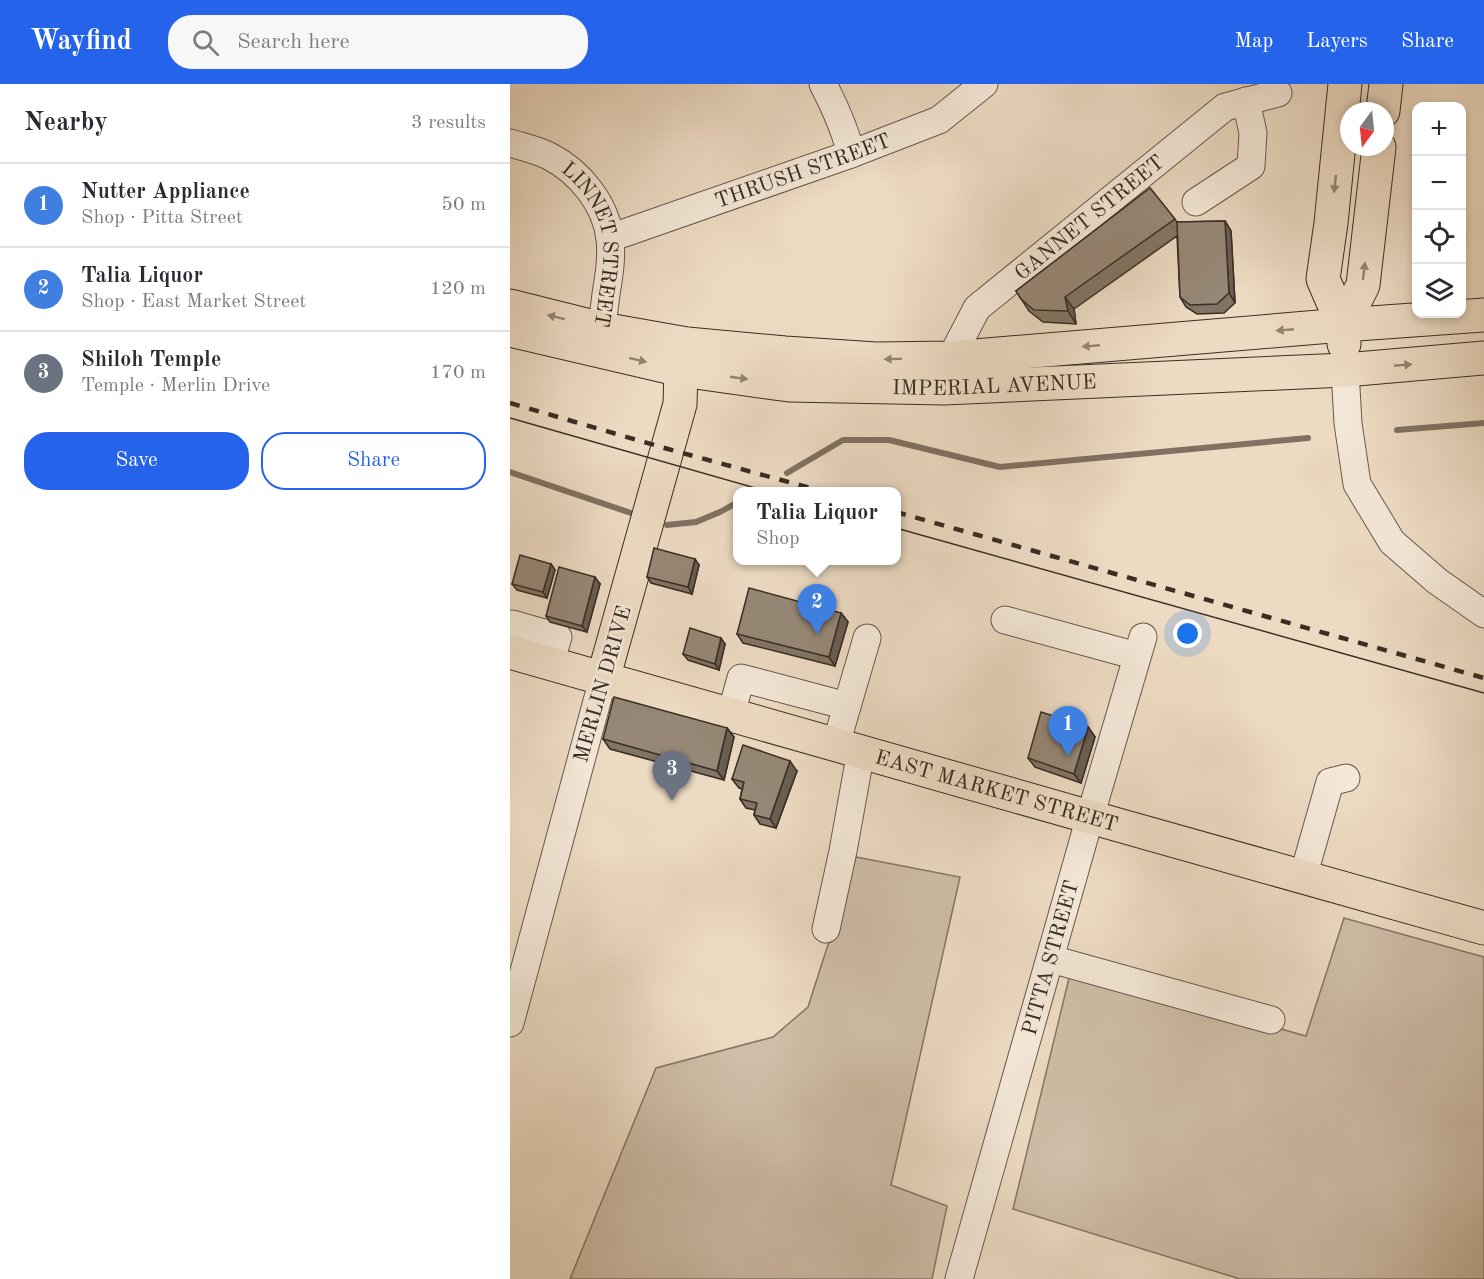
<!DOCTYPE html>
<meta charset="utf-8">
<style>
body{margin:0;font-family:"Old Standard TT",serif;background:#f7f7f7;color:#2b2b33}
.controls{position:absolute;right:18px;top:18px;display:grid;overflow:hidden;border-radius:12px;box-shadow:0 3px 9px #0003}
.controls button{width:54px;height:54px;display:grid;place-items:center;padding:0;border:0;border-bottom:2px solid #e1e1e2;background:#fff;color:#2b2b33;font:30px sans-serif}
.compass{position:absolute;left:830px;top:18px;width:54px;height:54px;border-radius:50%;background:#fff;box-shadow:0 3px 9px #0003;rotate:195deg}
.you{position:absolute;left:678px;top:550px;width:21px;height:21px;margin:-15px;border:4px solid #fff;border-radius:50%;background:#1a73e8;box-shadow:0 0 0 9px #1a73e833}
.badge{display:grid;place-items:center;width:39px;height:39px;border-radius:50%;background:#2563eb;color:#fff;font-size:20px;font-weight:700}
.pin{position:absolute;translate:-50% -50px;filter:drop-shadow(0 2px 3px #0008)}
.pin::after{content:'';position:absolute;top:32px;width:21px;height:18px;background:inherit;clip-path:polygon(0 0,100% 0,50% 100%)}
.popup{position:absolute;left:223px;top:403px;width:168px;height:78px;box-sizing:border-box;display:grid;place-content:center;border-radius:12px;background:#fff;filter:drop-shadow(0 2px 4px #0005);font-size:20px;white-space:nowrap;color:#7c7c81}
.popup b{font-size:22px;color:#2b2b33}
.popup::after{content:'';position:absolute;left:50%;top:100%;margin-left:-12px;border:12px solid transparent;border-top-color:#fff}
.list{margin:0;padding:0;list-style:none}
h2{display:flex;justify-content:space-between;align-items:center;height:78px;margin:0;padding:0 24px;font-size:26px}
h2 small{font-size:20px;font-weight:400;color:#7c7c81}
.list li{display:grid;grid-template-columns:39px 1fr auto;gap:18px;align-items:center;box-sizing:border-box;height:84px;padding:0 24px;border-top:2px solid #e1e1e2}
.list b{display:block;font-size:22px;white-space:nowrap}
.list p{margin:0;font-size:20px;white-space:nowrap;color:#7c7c81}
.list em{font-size:20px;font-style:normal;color:#7c7c81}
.actions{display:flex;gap:12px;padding:18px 24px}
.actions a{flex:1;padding:14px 0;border:2px solid #2563eb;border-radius:24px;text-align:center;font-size:21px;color:#2563eb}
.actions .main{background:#2563eb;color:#fff}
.icon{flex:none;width:33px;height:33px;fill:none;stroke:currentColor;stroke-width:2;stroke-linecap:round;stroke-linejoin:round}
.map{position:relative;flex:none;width:974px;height:1195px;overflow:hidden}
header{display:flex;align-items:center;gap:36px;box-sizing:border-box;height:84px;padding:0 30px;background:#2563eb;color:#fff}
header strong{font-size:28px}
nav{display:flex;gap:33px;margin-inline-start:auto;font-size:21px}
.search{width:420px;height:54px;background:#f7f7f7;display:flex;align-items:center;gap:15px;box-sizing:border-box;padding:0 21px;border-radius:24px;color:#7c7c81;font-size:22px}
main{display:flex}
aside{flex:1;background:#fff}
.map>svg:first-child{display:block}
.green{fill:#cebda7;stroke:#847566;stroke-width:1.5}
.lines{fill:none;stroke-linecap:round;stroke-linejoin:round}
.stream{stroke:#807162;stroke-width:6}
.minor-casing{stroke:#66584c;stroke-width:29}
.major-casing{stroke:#392d24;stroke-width:35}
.minor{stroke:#f3e7d7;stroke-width:27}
.major{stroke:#ecdac2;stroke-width:33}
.tram{stroke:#392d24;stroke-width:1.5}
.rail{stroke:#392d24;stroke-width:4.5;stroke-dasharray:10 10;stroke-linecap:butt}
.wall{fill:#817465;stroke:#392d24;stroke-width:1.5}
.shaded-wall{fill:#695e53;stroke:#392d24;stroke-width:1.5}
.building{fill:#968776;stroke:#392d24;stroke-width:1.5}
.oneway{fill:#928473}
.labels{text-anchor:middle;stroke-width:5;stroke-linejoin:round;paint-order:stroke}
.street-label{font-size:21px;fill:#392d24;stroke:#f3e7d7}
</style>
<header>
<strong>Wayfind</strong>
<div class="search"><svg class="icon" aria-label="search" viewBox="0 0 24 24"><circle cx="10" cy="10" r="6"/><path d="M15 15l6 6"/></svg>Search here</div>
<nav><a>Map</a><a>Layers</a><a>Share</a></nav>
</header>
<main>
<aside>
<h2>Nearby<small>3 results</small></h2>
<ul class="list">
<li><span class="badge" style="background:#3f7fe0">1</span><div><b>Nutter Appliance</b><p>Shop · Pitta Street</p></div><em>50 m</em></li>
<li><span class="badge" style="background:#3f7fe0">2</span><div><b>Talia Liquor</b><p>Shop · East Market Street</p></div><em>120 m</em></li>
<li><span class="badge" style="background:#6b7280">3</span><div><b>Shiloh Temple</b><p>Temple · Merlin Drive</p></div><em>170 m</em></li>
</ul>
<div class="actions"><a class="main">Save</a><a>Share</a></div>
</aside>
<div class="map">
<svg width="974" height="1195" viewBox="0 0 974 1195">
<rect width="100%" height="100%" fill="#ecdac2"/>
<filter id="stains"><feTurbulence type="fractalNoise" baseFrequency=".00333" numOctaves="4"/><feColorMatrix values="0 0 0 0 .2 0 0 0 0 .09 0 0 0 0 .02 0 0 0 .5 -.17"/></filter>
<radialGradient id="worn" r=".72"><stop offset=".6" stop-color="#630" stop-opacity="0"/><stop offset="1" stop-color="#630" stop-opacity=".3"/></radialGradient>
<path class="green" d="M346 773 450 793 381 1101 437 1122 422 1195H60L146 984 263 953 298 923Z
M834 834 974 873V1195H730L503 1125 561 886 796 952Z"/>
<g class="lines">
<path class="stream" d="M887 346 974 339
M0 388 121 429
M277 389 333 356H379L490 383 798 354
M157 441 186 438 210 428 228 418"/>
<g class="minor-casing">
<g id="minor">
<path d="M313 0C325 23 335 45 341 70"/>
<path id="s1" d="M0 59C13 63 27 66 39 72 70 88 96 120 100 155 102 174 99 192 96 210 94 229 91 247 86 265"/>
<path d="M686 118 741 82 743 49 736 17"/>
<path id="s2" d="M100 154 341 70 429 36 474 0"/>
<path d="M835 286 838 339 847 400 882 458 927 497 974 530"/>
<path id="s3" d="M437 291 441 274 467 224 715 23 768 9"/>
<path d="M495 536 627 572"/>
<path d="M0 545 2 540 48 553 40 579"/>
<path d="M221 630 231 594 337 622"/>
<path d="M326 660 357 554"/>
<path d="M793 793 820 698 836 694"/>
<path d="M316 845 333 767 351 667"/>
<path d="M541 875 761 936"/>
<path d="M0 939 93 595"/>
<path id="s4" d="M449 1195 580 733 633 553"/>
</g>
</g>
<g class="major-casing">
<g id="major">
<path d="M873 27 876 0"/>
<path d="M0 222 92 245 177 260 275 269 366 275 441 274 833 241 974 231"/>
<path d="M833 241 853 201 869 63"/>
<path id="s5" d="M0 246 171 286 279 301 434 304 835 286 974 274"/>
<path d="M834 260 833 241 813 195 821 139 835 0"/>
<path id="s6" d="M0 568 580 733 974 844"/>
<path d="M93 595 170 320 171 286 176 264"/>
</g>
</g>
<use href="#minor" class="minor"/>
<use href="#major" class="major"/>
<path class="tram" d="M0 334 259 408
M386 444 974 609"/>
<path class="rail" d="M0 319 158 365 315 408
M386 428 974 594"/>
</g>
<path class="wall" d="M640 104 667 138 715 137 721 147 725 219 714 229 687 230 676 223 670 213 667 152 564 225 566 240 533 238 519 227 506 207Z
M41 480 45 486 37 514 7 506 2 500Z
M189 481 182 510 141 499 137 493Z
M90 500 77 548 40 538 36 532Z
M331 529 338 538 325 582 233 559 227 550Z
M215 560 209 586 178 576 173 570Z
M578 643 585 653 571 699 525 683 518 674Z
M217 644 224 653 214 696 100 665 93 655Z
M287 687 266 744 250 740 244 731 245 726 236 724 230 715 232 705 229 704 222 695Z"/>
<path class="shaded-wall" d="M715 137 721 147 725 219 719 209Z
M555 213 564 225 566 240 558 227Z
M185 475 189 481 182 510 178 503Z
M41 480 45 486 37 514 33 508Z
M85 493 90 500 77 548 72 542Z
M331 529 338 538 325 582 319 573Z
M211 554 215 560 209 586 205 580Z
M578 643 585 653 571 699 564 690Z
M217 644 224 653 214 696 207 687Z
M280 677 287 687 266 744 260 735Z"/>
<path class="building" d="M640 104 665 135 555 213 558 227 524 226 511 215 506 207Z
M715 137 719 209 707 220 680 221 670 213 667 138Z
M144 464 185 475 178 503 137 493Z
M10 471 41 480 33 508 2 500Z
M49 483 85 493 72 542 36 532Z
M239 504 331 529 319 573 227 550Z
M180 544 211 554 205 580 173 570Z
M104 613 217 644 207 687 93 655Z
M531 628 578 643 564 690 518 674Z
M233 661 280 677 260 735 244 731 247 719 230 715 234 698 222 695Z"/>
<defs><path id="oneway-solid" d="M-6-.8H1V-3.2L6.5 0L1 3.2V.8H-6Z" transform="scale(1.5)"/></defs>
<g class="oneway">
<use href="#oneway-solid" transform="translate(825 100) rotate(96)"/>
<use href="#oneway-solid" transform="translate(854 187) rotate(-83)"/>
<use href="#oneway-solid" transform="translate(46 233) rotate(-166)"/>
<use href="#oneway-solid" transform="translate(775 246) rotate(175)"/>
<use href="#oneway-solid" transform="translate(581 262) rotate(175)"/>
<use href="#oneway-solid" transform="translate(383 275) rotate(179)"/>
<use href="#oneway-solid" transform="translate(128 276) rotate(13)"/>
<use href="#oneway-solid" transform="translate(893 281) rotate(-5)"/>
<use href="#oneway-solid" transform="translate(229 294) rotate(8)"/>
</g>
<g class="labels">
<g class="street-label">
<text dy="7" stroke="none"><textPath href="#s2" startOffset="204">THRUSH STREET</textPath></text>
<text dy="7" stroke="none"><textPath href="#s3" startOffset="218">GANNET STREET</textPath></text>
<text dy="7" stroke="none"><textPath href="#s1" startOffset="148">LINNET STREET</textPath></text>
<text dy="7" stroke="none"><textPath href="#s5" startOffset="490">IMPERIAL AVENUE</textPath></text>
<text transform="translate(92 600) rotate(-74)" y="7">MERLIN DRIVE</text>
<text dy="7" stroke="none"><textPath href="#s6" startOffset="506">EAST MARKET STREET</textPath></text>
<text dy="7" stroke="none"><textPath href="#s4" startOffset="334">PITTA STREET</textPath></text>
</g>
</g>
<rect width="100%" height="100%" filter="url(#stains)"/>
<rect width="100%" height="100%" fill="url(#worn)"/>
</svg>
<div class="controls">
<button>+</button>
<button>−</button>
<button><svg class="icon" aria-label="locate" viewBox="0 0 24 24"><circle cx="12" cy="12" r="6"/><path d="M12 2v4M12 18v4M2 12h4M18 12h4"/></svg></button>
<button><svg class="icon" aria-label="layers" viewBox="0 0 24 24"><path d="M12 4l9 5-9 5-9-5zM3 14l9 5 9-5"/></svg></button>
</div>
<svg class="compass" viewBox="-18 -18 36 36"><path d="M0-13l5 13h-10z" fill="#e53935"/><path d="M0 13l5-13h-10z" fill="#7c7c81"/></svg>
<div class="you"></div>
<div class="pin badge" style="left:558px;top:672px;background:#3f7fe0">1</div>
<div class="pin badge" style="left:307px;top:550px;background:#3f7fe0">2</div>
<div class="popup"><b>Talia Liquor</b>Shop</div>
<div class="pin badge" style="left:162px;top:717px;background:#6b7280">3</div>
</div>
</main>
